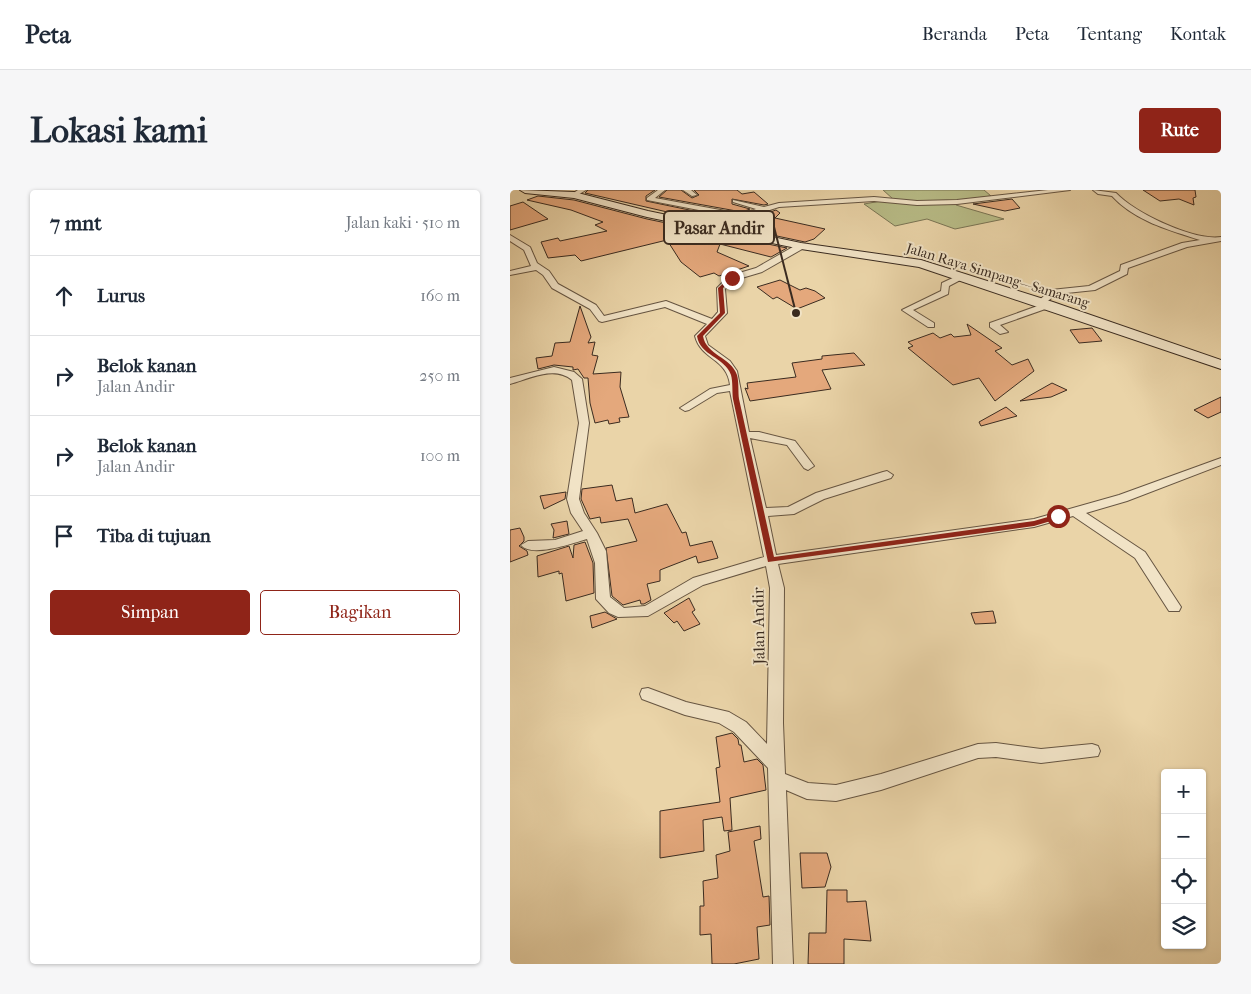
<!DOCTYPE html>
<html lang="id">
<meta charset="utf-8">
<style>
body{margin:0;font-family:"IM FELL French Canon",serif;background:#f6f6f7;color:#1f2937}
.controls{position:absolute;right:15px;bottom:15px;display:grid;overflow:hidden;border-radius:5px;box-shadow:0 1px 4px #0004}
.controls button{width:45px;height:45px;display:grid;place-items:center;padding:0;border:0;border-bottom:1px solid #e0e1e3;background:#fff;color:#1f2937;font:25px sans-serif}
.stop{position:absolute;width:15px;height:15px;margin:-11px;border:4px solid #8f2418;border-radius:50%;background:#fff}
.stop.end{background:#8f2418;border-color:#fff;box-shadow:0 1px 5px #0008}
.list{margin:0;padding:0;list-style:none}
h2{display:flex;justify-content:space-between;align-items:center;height:65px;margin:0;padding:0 20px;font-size:21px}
h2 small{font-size:16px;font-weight:400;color:#747a83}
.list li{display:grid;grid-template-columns:32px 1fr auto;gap:15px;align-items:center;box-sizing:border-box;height:80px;padding:0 20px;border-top:1px solid #e0e1e3}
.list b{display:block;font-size:19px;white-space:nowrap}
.list p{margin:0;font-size:16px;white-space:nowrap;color:#747a83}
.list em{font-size:16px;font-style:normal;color:#747a83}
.actions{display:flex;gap:10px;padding:15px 20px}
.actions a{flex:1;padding:11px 0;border:1px solid #8f2418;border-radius:5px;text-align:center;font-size:18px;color:#8f2418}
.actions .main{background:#8f2418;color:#fff}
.icon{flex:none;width:28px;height:28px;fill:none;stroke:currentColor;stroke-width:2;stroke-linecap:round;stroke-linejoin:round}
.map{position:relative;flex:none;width:711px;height:774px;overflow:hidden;border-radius:5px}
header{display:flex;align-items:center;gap:30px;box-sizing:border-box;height:70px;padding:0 25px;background:#fff;border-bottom:1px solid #e0e1e3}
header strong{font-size:24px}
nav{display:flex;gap:28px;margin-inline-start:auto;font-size:18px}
.intro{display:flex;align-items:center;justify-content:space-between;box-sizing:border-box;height:120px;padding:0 30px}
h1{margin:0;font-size:35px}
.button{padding:12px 22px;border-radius:5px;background:#8f2418;color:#fff;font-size:18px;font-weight:700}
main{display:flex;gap:30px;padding:0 30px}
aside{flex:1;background:#fff;border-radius:5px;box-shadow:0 1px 4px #0004}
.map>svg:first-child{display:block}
.green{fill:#b8bc87;stroke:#797454}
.building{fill:#e4a87c;stroke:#3a2b20}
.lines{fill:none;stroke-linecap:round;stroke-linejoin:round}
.street-casing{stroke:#665542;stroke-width:2}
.secondary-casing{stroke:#3a2b20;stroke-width:2}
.street{fill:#f1e3c6;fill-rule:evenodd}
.secondary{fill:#f1e3c6;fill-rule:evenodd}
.route{fill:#8f2418}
.labels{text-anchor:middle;stroke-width:4;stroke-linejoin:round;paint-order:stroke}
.far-street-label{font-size:14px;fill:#3a2b20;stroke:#f1e3c6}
.street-label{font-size:16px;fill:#3a2b20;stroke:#f1e3c6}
.leader{fill:none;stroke:#3a2b20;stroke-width:2}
.callout-dot{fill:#3a2b20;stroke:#f1e3c6;stroke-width:2}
.callout{fill:#f1e3c6;stroke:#3a2b20;stroke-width:2}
.callout-label{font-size:18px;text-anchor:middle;font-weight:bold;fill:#3a2b20}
</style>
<header>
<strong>Peta</strong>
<nav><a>Beranda</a><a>Peta</a><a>Tentang</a><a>Kontak</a></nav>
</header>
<div class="intro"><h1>Lokasi kami</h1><a class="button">Rute</a></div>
<main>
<aside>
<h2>7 mnt<small>Jalan kaki · 510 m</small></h2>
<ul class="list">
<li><svg class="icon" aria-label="ahead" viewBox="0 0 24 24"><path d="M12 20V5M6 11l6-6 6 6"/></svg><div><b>Lurus</b></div><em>160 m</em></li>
<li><svg class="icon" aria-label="right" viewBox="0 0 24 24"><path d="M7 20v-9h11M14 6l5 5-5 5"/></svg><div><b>Belok kanan</b><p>Jalan Andir</p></div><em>250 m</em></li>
<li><svg class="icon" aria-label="right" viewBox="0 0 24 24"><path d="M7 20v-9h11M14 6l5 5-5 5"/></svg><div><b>Belok kanan</b><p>Jalan Andir</p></div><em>100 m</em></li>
<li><svg class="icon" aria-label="arrive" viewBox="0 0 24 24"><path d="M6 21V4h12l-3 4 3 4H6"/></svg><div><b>Tiba di tujuan</b></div></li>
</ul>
<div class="actions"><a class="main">Simpan</a><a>Bagikan</a></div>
</aside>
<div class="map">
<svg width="711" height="774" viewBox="0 0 711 774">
<rect width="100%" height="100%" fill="#ead4a8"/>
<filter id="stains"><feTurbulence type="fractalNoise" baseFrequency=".004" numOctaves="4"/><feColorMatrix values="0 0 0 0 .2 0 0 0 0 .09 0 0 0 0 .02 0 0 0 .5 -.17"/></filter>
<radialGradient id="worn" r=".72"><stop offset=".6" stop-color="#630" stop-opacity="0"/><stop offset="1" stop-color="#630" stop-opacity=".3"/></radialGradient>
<path class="green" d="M373 0H474L481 6 442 11 446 15 494 29 445 39 417 29 385 36 354 14 383 9Z"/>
<path class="building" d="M78 0H145L136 6V11L218 28 205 33 75 3Z
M157 0H171L182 8 189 5 184 0H227L232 4 244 2 258 14 254 15 222 9V14L240 19 232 22 149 7Z
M633 0H685L686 7 683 8 684 15 669 9 650 11Z
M28 6 64 10 137 29 277 58 261 67 210 54 207 62 239 76 209 86 204 83 190 87 171 72 157 50 71 71 65 65 38 68 31 52 48 48 50 51 97 41 85 35 93 32 61 20 17 10Z
M502 9 510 18 495 21 463 14Z
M13 12 38 29 0 40V16Z
M266 20 270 23 265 28 315 39 304 49 295 52 220 36Z
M270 90 290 100 296 98 305 101 315 108 287 119 267 107 263 109 247 97Z
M70 116 81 147 78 153 85 152 82 165 88 166 83 184 111 182 110 197 119 227 109 228 110 232 99 234 98 230 85 233 80 213 78 188H74L68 179 63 180V177L44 175 28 179 26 168 42 166 45 153 60 152Z
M457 134 492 158 485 161 502 175 518 169 524 181 485 211 469 188 443 195 398 158 403 156 398 152 423 143 430 148 441 144 444 147 461 145Z
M582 138 592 151 569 153 560 140Z
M344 163 355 175 312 180 321 199 240 211 235 198 238 199 237 193 286 187 282 173 312 169V166Z
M542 193 557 200 541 207 510 211Z
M711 207V222L698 228 684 220Z
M496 217 507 226 471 236 469 232Z
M102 295 106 311 122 308 125 323 157 314 172 343 176 342 180 356 202 351 208 368 188 373 186 366 150 380V391L137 394 141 410 134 414H131L130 410 113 415 102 406 96 358 127 351 118 329 91 333 90 327 80 329 71 309 72 299Z
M56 302 55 309 34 319 30 306Z
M57 331 59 344 43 348 44 340 41 334Z
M10 338 14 347V351L9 356 17 361 18 365 0 372V340Z
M75 352 83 373 84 403 56 411 52 383 49 384V381L28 387 27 366 59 356 63 368 64 355Z
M179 408 185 420 182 422 190 434 174 441 167 431 164 433 154 423Z
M483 421 486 433 465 434 461 423Z
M95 422 107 429 82 438 80 426Z
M222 543 228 549 229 555H231L234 572 247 569 253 575 256 600 220 608 222 640 214 641 212 627 193 630 194 661 150 668V621L210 612 206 578 210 577 206 547Z
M250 636 251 649 244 651 253 707 259 706 260 735 247 737 249 769 224 774H202L201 744 190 745V716H194L193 691 208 688 206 665 220 661 218 642Z
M290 663H317L321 677 315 697 292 698Z
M317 700H337V712L356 711 361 751 334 749V774H298L299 743H316Z"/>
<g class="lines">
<g class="street-casing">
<path id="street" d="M68 0H76L66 6H62V4Z
M148 0H155L145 8 232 24 246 19 223 12V10L254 17 269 13 364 7 407 11 447 10 538 0H560L447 14 407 15 364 11 269 17 241 26 206 40H203V36L225 27 137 10V8Z
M173 0H181L187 5 182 6Z
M583 0 606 3C625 23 683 51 711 47V51L677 57 618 78 617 84 585 100 547 104 535 113H541V117L490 135 498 142 490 144 480 137V133L533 114 527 112 541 100 579 96 610 81 611 75 672 53 690 50C659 40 625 31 602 6L588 4Z
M0 45 20 57 27 73 39 81 48 94 86 115 94 126 156 111 202 129 208 122 207 98 219 86 246 78 288 54H294V58L252 82 225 90 215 99 217 123 195 146 198 155 220 171 227 181 239 242H249L285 251 304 276 298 280 294 278 277 255 240 248 256 318 278 317 306 303 373 282 377 281 383 285 381 288 314 309 284 324 258 326 266 365 524 329 609 305 711 268V275L617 311 576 323 635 362 671 417 669 421H659L625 368 563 326 524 337 268 374 274 398 273 533 275 584 298 593 326 595 371 584 468 554 486 553 531 559 582 554 588 556 590 561 588 566 531 573 486 567 468 568 371 600 326 611 297 609 276 600 283 774H263L258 578 224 542 209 533 175 525 132 509 130 504 132 499 138 498 176 512 219 522 236 532 257 554 260 398 256 376 193 395 138 426 108 427 99 423 86 409 85 373 77 349C64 353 21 368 11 355L18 351 45 350 73 341 61 323 57 309 69 233 62 190C44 175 19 189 0 194V188L44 177 64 182 72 189 79 233 69 309 74 323 87 343 96 361 100 407 114 418 135 416 183 388 254 367 220 201 207 203 179 220 175 221 170 218 200 199 220 195C217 168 191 170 185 146L197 134 155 117 92 132 89 131 80 119 42 98 33 85 26 80 0 85V81L21 76 14 60 0 51Z
M449 85 456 87 439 96 438 104 403 120 424 133V137H418L392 120 431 101 432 93Z"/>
</g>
<g class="secondary-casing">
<path id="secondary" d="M10 0 64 2 138 21 291 53 411 70 543 112 711 170V179L409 77 291 59 137 27 64 8 15 3Z"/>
</g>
<use href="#street" class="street"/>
<use href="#secondary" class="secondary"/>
</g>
<path class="route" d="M221 87 225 88 213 98 215 123 193 146C196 165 221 167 227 185 229 192 228 202 229 209L264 367 524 331 548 324 552 326 551 328 524 336 258 372 223 209C222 202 223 192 221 185 215 167 190 166 187 146L210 123 208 98Z"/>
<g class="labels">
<g class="far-street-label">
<text transform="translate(488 85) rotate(17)" y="5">Jalan Raya Simpang—Samarang</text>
</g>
<g class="street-label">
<text transform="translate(248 436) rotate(-91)" y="6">Jalan Andir</text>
</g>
</g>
<path class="leader" d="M286 123L264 37"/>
<circle class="callout-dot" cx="286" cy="123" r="5"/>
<rect class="callout" x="154" y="21" width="110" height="33" rx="5"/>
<g class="callout-label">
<text x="209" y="44">Pasar Andir</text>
</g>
<rect width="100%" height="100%" filter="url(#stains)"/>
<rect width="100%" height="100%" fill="url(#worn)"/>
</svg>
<div class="controls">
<button>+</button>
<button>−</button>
<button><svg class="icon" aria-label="locate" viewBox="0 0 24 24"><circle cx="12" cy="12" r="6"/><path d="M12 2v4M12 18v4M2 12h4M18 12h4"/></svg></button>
<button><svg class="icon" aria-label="layers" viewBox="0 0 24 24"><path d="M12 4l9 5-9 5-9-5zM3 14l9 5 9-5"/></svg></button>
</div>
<div class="stop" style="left:548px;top:326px"></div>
<div class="stop end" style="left:222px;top:88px"></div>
</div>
</main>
